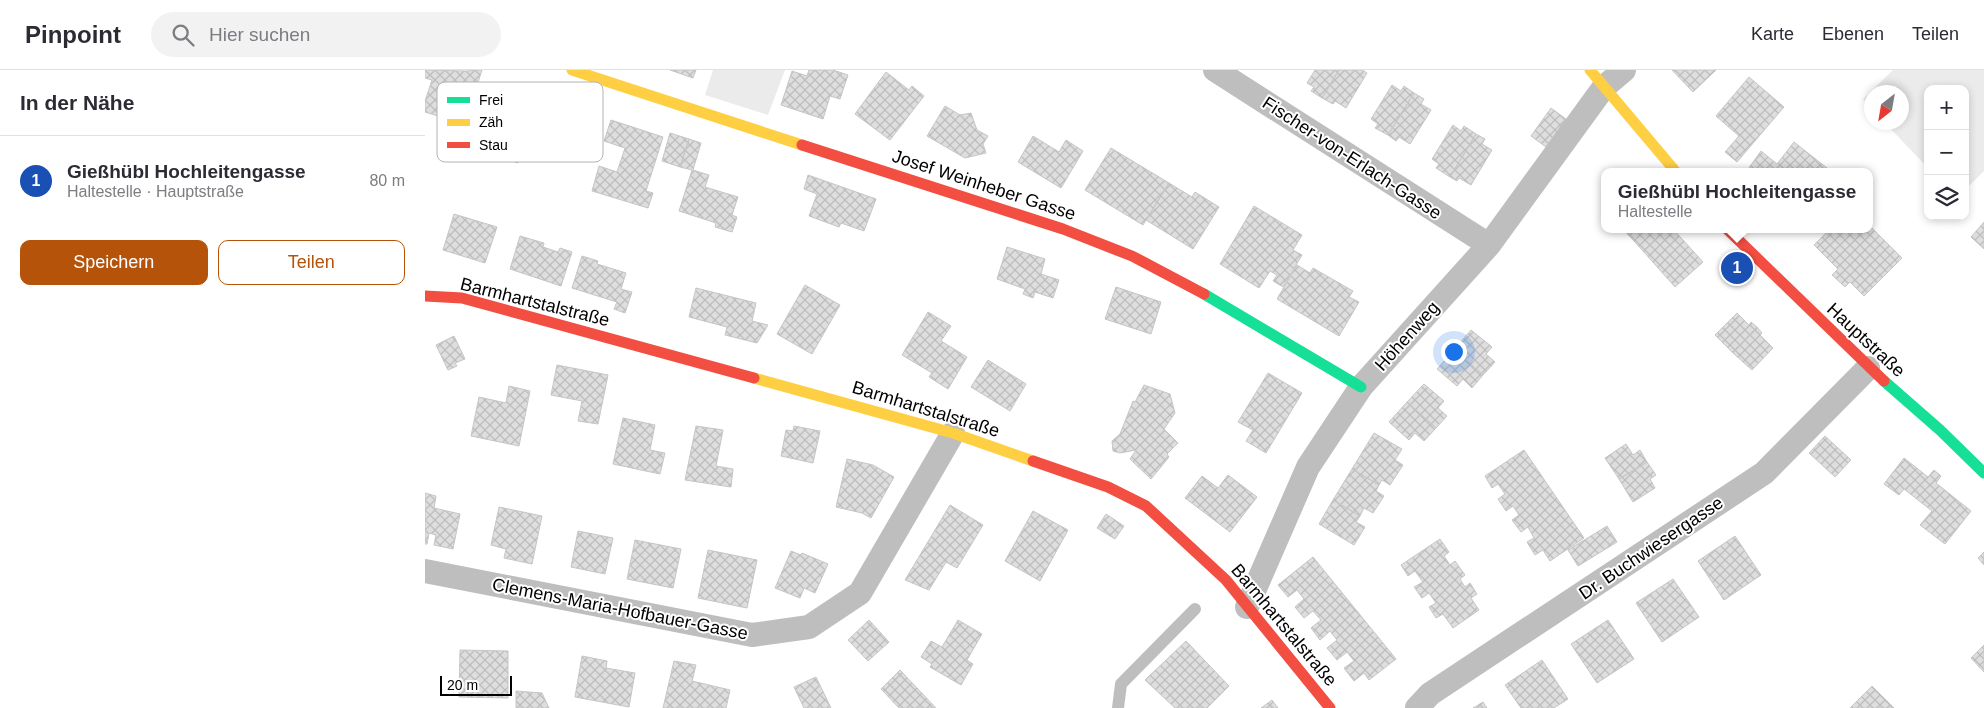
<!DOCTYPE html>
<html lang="de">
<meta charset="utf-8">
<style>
body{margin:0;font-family:Helvetica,sans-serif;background:#f2f2f3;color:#2b2b33}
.controls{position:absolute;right:15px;top:15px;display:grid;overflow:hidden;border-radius:10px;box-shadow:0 2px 8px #0003}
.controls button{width:45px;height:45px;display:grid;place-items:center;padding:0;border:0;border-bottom:1px solid #e1e1e2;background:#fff;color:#2b2b33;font:25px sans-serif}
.compass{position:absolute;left:1439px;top:15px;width:45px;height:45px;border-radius:50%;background:#fff;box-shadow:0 2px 8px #0003;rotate:211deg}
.scale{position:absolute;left:15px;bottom:12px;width:72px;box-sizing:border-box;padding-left:5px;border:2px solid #000;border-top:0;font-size:14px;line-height:18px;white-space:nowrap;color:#000;-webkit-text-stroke:4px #fff;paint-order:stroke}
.you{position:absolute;left:1028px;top:281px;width:18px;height:18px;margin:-12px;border:4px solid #fff;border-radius:50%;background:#1a73e8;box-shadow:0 0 0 8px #1a73e833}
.badge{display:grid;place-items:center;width:32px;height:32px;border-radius:50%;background:#b45309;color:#fff;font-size:16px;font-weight:700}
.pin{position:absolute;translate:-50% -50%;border:2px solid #fff;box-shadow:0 1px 5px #0006}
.popup{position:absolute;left:1176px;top:98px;width:272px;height:65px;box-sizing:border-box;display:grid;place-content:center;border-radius:10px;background:#fff;filter:drop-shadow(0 1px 4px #0005);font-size:16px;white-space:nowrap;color:#7c7c81}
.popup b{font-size:19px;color:#2b2b33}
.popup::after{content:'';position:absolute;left:50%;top:100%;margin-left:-10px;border:10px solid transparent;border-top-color:#fff}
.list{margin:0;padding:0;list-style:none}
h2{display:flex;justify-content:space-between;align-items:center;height:65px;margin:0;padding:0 20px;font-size:21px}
h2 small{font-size:16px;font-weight:400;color:#7c7c81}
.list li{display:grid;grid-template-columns:32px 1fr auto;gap:15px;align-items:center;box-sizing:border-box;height:90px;padding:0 20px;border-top:1px solid #e1e1e2}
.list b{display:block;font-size:19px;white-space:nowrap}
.list p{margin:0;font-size:16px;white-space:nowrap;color:#7c7c81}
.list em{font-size:16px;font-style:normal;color:#7c7c81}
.actions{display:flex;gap:10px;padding:15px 20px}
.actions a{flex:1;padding:11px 0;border:1px solid #b45309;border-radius:10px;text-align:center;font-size:18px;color:#b45309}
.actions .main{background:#b45309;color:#fff}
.icon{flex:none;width:28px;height:28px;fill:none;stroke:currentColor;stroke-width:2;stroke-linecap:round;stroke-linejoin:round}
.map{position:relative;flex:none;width:1559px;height:638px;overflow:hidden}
header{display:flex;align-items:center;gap:30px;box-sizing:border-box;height:70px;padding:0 25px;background:#fff;border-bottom:1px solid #e1e1e2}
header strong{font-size:24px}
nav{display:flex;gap:28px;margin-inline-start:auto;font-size:18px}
.search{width:350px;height:45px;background:#f2f2f3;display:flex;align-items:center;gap:12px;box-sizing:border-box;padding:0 18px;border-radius:28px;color:#7c7c81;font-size:19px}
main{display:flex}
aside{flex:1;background:#fff}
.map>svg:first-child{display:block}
.green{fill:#ebebeb}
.building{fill:url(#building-cross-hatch);stroke:#c6c6c6}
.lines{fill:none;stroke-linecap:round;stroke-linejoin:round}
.lane{stroke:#bebebe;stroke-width:12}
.street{stroke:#bebebe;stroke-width:24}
.fast{stroke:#16e098;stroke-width:11}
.slow{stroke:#ffcf43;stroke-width:11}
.jam{stroke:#f24e42;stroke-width:11}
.labels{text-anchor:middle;stroke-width:4;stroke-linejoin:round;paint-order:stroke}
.street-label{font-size:18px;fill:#000;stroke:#fff}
.key{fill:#fff;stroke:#b2b2b2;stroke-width:1}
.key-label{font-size:14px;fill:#000}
</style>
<header>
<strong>Pinpoint</strong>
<div class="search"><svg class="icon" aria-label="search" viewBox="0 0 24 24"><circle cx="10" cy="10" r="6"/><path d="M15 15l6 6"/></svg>Hier suchen</div>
<nav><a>Karte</a><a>Ebenen</a><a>Teilen</a></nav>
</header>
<main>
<aside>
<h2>In der Nähe<small></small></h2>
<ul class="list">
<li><span class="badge" style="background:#1a4fb4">1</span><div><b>Gießhübl Hochleitengasse</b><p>Haltestelle · Hauptstraße</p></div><em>80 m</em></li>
</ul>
<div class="actions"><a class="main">Speichern</a><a>Teilen</a></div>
</aside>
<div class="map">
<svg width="1559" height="638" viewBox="0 0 1559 638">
<defs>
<pattern id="building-cross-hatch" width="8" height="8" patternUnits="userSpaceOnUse" patternTransform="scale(1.25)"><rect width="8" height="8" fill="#dedede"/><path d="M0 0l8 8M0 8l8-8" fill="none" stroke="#bdbdbd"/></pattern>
</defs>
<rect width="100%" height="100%" fill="#fff"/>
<path class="green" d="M288 0H360L343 45 280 25Z
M1468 0H1559V101L1540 120V19H1503V98L1460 53 1476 52V22H1446V38L1438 29Z"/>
<path class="building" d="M0 0 41 1 57 0 47 31 33 27 26 50 0 42V31L7 10 0 8Z
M245 0H271L268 8Z
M384 0H408L423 5 415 29 405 26 398 49 356 35 367 1 382 6Z
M890 0H914L897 28 886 21 889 17 882 13Z
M914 0H937L942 3 921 38 910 31 908 34 897 28Z
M1247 0H1291L1268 22Z
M461 2 484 20 487 16 499 26 465 70 430 44Z
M1324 7 1359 37 1312 92 1300 82 1314 66 1291 46Z
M967 15 976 21 979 16 989 23 963 65 950 58 953 54 946 49Z
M989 23 999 29 996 34 1006 40 985 74 974 67 971 71 963 65Z
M87 31 109 38 93 93 43 78 50 55 75 63Z
M520 36 535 45 546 43 552 60 563 66 558 74 561 83 540 88 502 66Z
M1126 38 1141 49 1121 77 1106 66Z
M186 50 238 67 221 121 228 123 223 138 167 121 174 96 192 102 200 78 179 71Z
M1028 55 1036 61 1039 56 1051 64 1025 107 1011 98 1014 94 1007 89Z
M245 63 264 69 255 97 237 91Z
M1051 64 1060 69 1057 74 1067 80 1046 115 1034 108 1032 111 1025 107Z
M608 66 634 82 641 70 658 81 636 118 593 92Z
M264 69 276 73 268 100 284 105 280 117 313 127 307 145 312 147 307 162 290 157 291 153 254 141 267 100 255 97Z
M1369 72 1407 102H1321L1336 81 1352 94Z
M686 78 744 113 718 155 660 120Z
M383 105 451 129 439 161 416 153 414 157 384 146 392 124 379 119Z
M744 113 767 127 770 122 794 137 768 179 721 150Z
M829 136 877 165 868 180 877 185 858 217 848 211 852 205 845 201 834 218 795 194Z
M29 144 72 157 60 193 18 180Z
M1559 152V179L1546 167Z
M1444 155 1477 188 1439 226 1425 212 1420 217 1407 205 1413 199 1389 175 1405 159H1444Z
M1198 159H1242L1218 181Z
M1242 159H1248L1278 192 1250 217 1218 181Z
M95 166 119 173 118 177 133 182 135 178 147 182 136 216 85 199Z
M582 177 620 189 616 204 634 210 628 228 610 222 608 228 598 224 600 219 572 209Z
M157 186 173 191 172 194 201 203 196 219 207 222 200 243 189 239 192 232 147 218Z
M872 195 885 203 888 198 928 221 924 227 934 232 914 266 852 229Z
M380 215 415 235 387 284 352 264Z
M691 217 736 232 726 264 680 249Z
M271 218 331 233 327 251 343 255 332 273 300 265 302 257 264 247Z
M503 242 526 256 516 271 542 287 523 319 504 307 507 303 477 285Z
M1312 243 1324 255 1326 252 1332 257 1308 283 1290 265Z
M1332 257 1337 263 1335 265 1348 278 1327 300 1308 283Z
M1046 260 1067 277 1061 284 1070 292 1058 305 1029 280Z
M29 266 40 289 30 293 32 296 23 300 11 275Z
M1029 280 1058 305 1047 318 1038 309 1032 316 1012 299Z
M563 290 601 314 585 341 546 317Z
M132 295 183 305 173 354 153 351 157 331 126 325Z
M843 303 877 323 841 383 821 371 828 360 813 352Z
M999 314 1019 331 1013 338 1022 346 1011 358 982 332Z
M719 315 745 324 750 343 739 359 753 373 742 384 744 387 726 409 705 389 711 380 695 383 688 381 687 371 695 364 708 331 710 332Z
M84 316 105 321 94 376 46 366 54 327 81 333Z
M982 332 1011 358 999 371 990 363 984 370 964 352Z
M198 348 230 355 225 380 240 383 235 404 188 394Z
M271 356 298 360 291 396 308 399 306 417 260 410Z
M369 356 395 361 388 393 356 386 361 360 368 361Z
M949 363 977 379 970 390 978 395 965 415 957 410 954 415 927 399Z
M1400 366 1426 390 1410 407 1384 383Z
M1201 374 1208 385 1215 380 1222 392 1194 409 1180 388Z
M1099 380 1159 468 1125 491 1118 480 1110 485 1102 472 1109 468 1103 457 1096 462 1087 450 1094 445 1088 436 1081 441 1073 429 1080 424 1073 414 1067 418 1060 406Z
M1479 388 1503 407 1509 400 1516 406 1511 413 1546 441 1520 474 1495 455 1507 441 1479 419 1474 425 1459 414Z
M422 389 448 395 469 407 446 448 437 443 411 437Z
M1222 392 1231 405 1225 409 1230 418 1208 432 1194 409Z
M927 399 954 415 951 421 959 426 948 443 939 438 935 446 908 430Z
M803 405 832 427 805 462 760 428 777 406 793 418Z
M0 423 11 426 9 438 35 444 28 479 9 475 11 465 4 463 2 474H0Z
M908 430 935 446 931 452 940 457 929 475 894 454Z
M525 435 558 455 532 498 521 492 504 520 480 510Z
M74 437 117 446 107 494 79 488 81 479 66 475Z
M608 441 643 460 615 511 580 491Z
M681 444 699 456 690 469 672 458Z
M1182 456 1192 472 1153 496 1143 480Z
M153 461 188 468 180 504 146 497Z
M1310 466 1336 505 1299 530 1273 491Z
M1015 469 1024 482 1019 486 1025 495 1030 491 1040 505 1035 509 1040 517 1045 513 1052 524 1046 528 1054 540 1028 558 1018 544 1011 548 1004 537 1011 533 1004 523 997 528 989 517 998 512 990 501 983 506 976 495Z
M210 470 256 479 248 518 202 509Z
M283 480 332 490 322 538 273 528Z
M366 481 376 485 377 483 403 494 390 523 379 518 375 528 350 518Z
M1559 482V495L1553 488Z
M888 487 971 589 944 610 939 603 929 611 919 598 929 591 922 582 912 590 902 578 912 570 905 561 895 570 886 558 896 550 888 541 879 548 870 537 879 529 872 520 863 527 853 515Z
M1248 509 1274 547 1237 572 1211 533Z
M444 550 464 572 443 591 423 570Z
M533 550 557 564 542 590 548 594 536 615 505 597 507 594 496 587 506 571 517 577Z
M1183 550 1209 589 1172 613 1146 574Z
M761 571 804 616 782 638H750L720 610Z
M1559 575V602L1546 588Z
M35 580 83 581V628L34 627Z
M157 586 182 591 181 598 210 603 204 637 150 627Z
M1117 590 1143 629 1129 638H1096L1080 615Z
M249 591 271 595 267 611 305 620 301 638H238Z
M475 600 511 638H474L456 619Z
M391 607 406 638H379L369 617Z
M1447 616 1469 638H1425Z
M91 621 117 623 124 638H91Z
M847 630 853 638H836Z
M1058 632 1062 638H1048Z"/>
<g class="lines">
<path class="lane" d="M693 638 696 614 770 539"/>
<path class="street" d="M790 0 1064 175
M0 501 327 565 384 557 435 523 528 363
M822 537 883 397 936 317 1064 175 1179 17 1199 0
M992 638 1005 624 1339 403 1443 298"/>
<path class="fast" d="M779 224 936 317
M1459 311 1515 360 1559 403"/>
<path class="slow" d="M147 0 377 75
M1165 0 1251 102
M329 308 528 363 608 391"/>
<path class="jam" d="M377 75 638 159 707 186 779 224
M1302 159 1459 311
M0 226 37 228 329 308
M608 391 683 417 721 436 801 510 905 638"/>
</g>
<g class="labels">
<g class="street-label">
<text transform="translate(927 88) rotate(33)" y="6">Fischer-von-Erlach-Gasse</text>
<text transform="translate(559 115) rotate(18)" y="6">Josef Weinheber Gasse</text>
<text transform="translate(110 232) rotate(14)" y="6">Barmhartstalstraße</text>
<text transform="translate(982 266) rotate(-48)" y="6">Höhenweg</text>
<text transform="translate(1441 270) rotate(43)" y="6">Hauptstraße</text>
<text transform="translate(501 339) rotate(17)" y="6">Barmhartstalstraße</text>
<text transform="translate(1226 478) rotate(-34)" y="6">Dr. Buchwiesergasse</text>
<text transform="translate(195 539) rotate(11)" y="6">Clemens-Maria-Hofbauer-Gasse</text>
<text transform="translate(859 555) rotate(50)" y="6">Barmhartstalstraße</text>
</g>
</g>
<rect x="12" y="12" width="166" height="80" rx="8" class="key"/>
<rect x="22" y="27" width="23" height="6" fill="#16e098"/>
<rect x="22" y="49" width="23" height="7" fill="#ffcf43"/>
<rect x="22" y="72" width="23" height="6" fill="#f24e42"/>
<g class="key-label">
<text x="54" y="35">Frei</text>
<text x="54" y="57">Zäh</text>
<text x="54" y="80">Stau</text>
</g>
</svg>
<div class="controls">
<button>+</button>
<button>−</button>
<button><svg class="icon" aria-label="layers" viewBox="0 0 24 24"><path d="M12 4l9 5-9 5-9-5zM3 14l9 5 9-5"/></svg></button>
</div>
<svg class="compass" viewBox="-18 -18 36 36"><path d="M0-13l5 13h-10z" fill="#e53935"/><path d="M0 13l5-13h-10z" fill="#7c7c81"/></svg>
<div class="scale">20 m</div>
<div class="you"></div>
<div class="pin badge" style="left:1312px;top:198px;background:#1a4fb4">1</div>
<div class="popup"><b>Gießhübl Hochleitengasse</b>Haltestelle</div>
</div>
</main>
